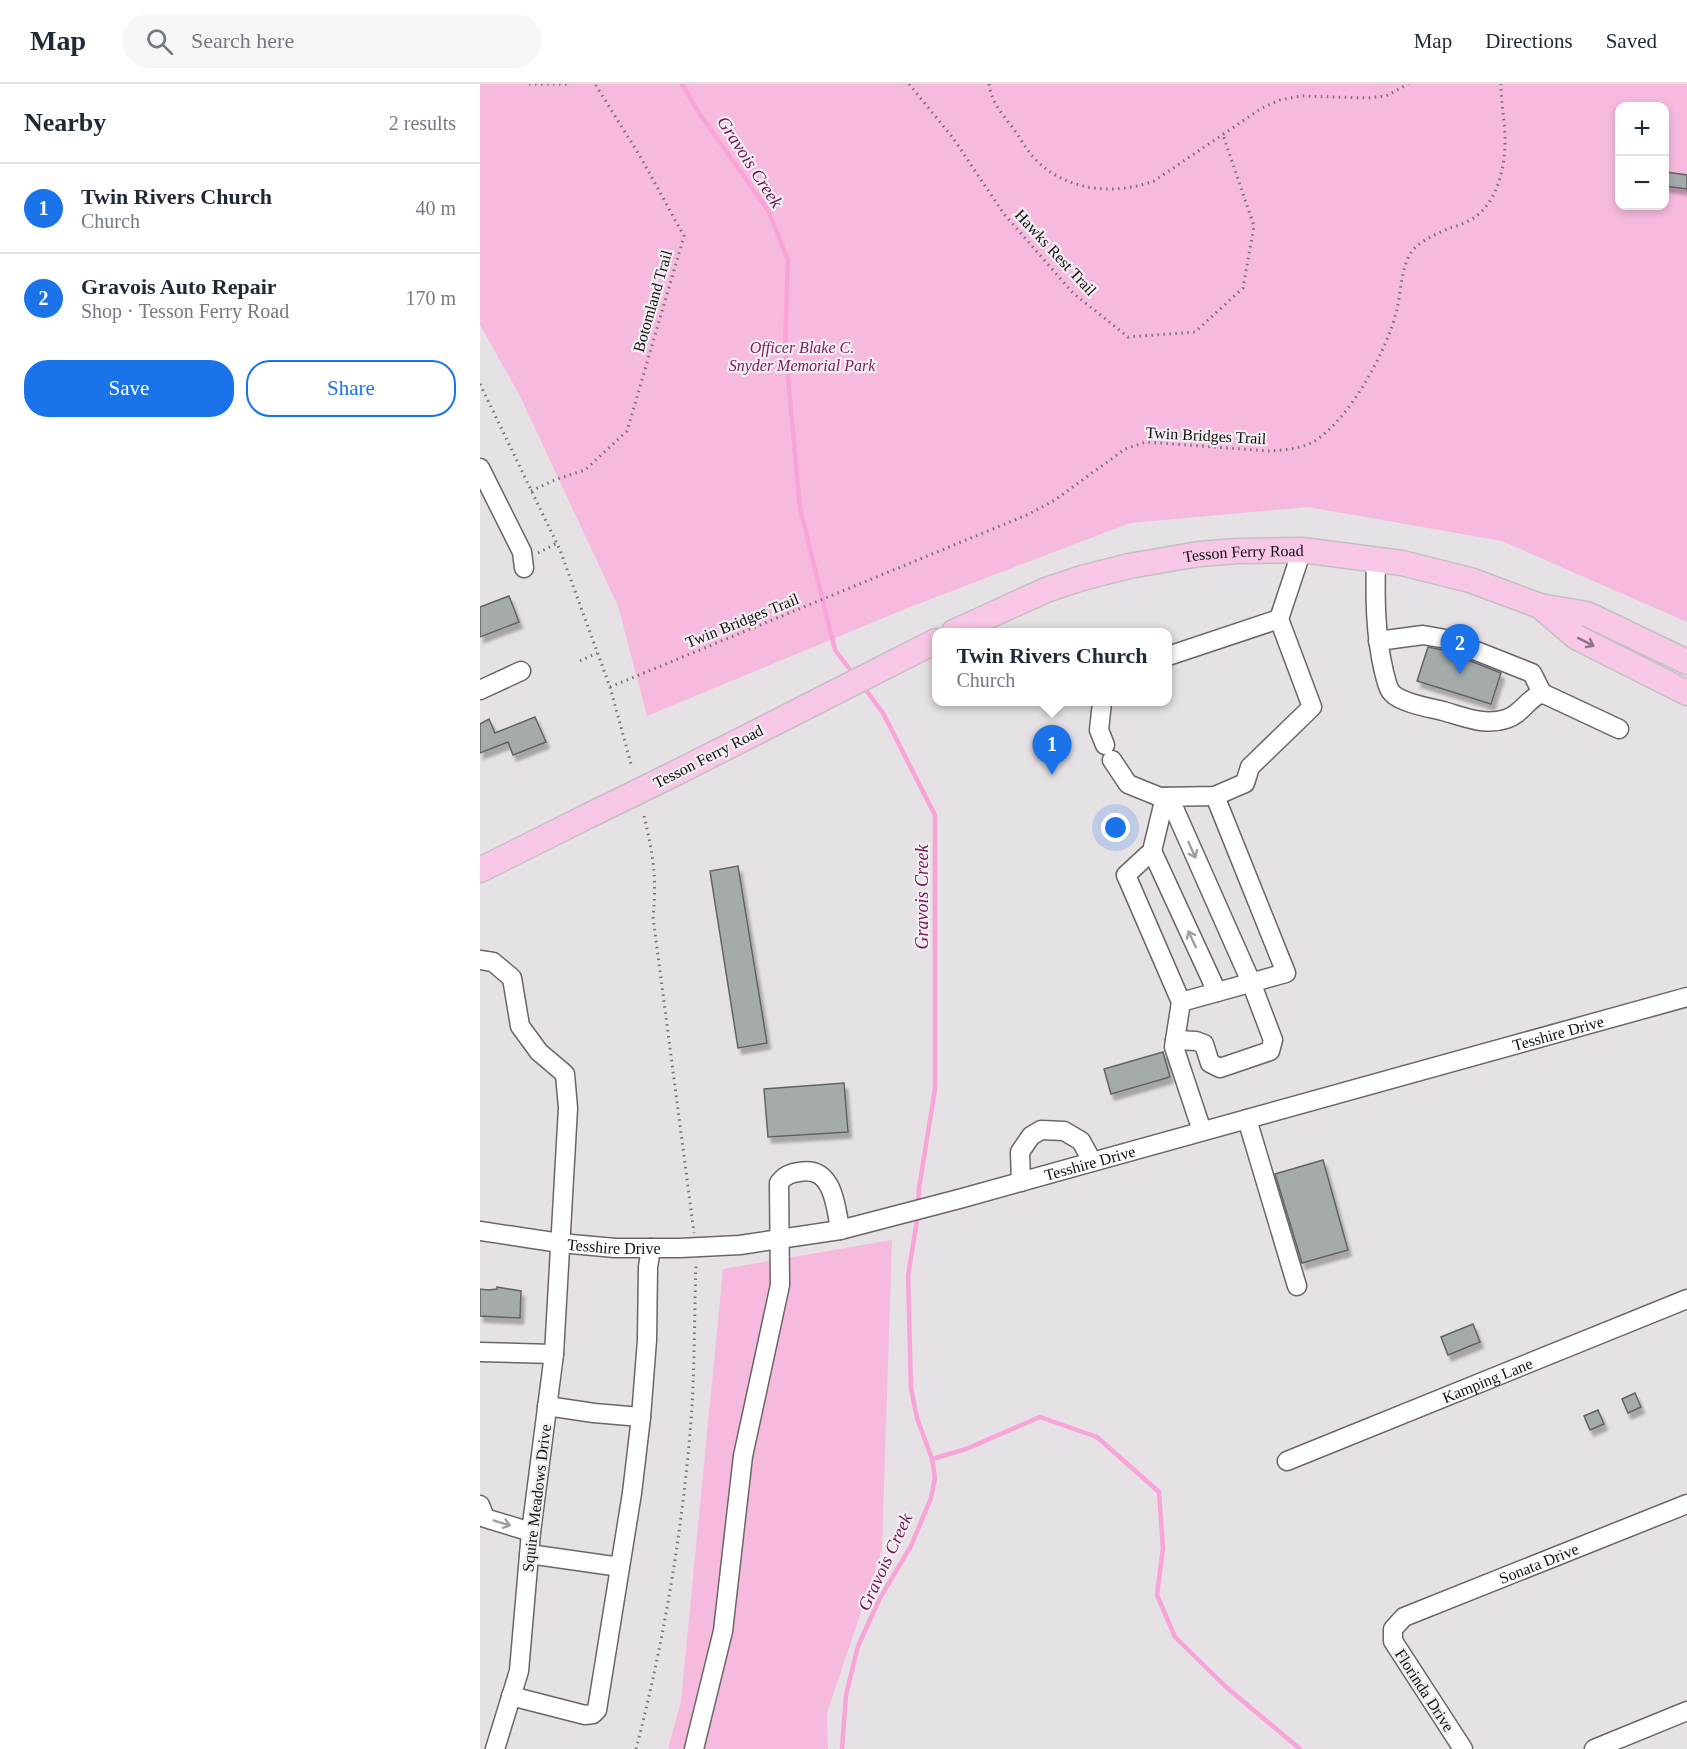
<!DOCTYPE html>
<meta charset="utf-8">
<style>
body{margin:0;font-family:Georgia,serif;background:#f6f6f7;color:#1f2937}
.controls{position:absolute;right:18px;top:18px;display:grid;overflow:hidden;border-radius:12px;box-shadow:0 3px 9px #0003}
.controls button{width:54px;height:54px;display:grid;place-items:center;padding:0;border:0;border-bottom:2px solid #e0e1e3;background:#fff;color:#1f2937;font:30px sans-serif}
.you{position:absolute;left:636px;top:744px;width:21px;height:21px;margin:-15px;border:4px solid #fff;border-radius:50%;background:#1a73e8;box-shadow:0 0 0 9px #1a73e833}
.badge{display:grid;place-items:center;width:39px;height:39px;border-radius:50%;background:#1a73e8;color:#fff;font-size:20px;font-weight:700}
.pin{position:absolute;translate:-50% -50px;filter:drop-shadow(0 2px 3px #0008)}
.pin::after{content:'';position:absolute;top:32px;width:21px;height:18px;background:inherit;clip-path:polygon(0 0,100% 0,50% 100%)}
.popup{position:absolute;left:452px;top:544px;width:240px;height:78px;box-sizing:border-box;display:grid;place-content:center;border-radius:12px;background:#fff;filter:drop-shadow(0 2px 4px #0005);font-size:20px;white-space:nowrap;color:#747a83}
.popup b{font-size:22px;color:#1f2937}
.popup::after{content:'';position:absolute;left:50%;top:100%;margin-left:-12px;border:12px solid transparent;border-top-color:#fff}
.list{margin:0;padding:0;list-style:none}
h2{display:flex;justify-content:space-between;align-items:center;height:78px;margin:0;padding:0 24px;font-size:26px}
h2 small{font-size:20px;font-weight:400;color:#747a83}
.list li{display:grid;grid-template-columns:39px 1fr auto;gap:18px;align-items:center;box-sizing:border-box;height:90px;padding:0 24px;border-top:2px solid #e0e1e3}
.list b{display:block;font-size:22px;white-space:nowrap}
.list p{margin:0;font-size:20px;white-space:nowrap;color:#747a83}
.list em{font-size:20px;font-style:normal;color:#747a83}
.actions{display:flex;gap:12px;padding:18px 24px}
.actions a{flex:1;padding:14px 0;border:2px solid #1a73e8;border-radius:24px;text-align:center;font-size:21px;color:#1a73e8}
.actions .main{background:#1a73e8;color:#fff}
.icon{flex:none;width:33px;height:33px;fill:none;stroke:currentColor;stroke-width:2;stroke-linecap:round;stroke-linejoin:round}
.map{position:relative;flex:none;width:1207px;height:1665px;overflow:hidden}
header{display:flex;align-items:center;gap:36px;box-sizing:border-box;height:84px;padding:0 30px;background:#fff;border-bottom:2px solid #e0e1e3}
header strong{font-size:28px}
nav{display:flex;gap:33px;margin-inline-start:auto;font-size:21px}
.search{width:420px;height:54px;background:#f6f6f7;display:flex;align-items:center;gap:15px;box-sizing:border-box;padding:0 21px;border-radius:33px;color:#747a83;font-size:22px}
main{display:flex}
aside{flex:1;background:#fff}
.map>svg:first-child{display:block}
.green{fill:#f7badf;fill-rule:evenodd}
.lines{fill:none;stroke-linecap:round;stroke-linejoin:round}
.stream{stroke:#f8a4d8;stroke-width:4.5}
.building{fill:#a5abab;stroke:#606465;stroke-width:1.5;filter:url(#shadow)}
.minor-casing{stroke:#6a6668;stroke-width:21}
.major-casing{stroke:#c1c1c1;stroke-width:27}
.path{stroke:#757274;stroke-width:3;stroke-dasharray:1.5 4.5;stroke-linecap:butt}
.minor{stroke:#fff;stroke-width:18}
.major{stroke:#f8c8e6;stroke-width:24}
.major-bridge-casing{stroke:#c1c1c1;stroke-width:27;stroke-linecap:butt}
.major-bridge{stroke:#f8c8e6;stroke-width:24}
.oneway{stroke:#907586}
.oneway2{stroke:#a09f9f}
.labels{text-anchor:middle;stroke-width:4.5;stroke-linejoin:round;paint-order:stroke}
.street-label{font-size:16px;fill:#110f10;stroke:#f3eef1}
.park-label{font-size:16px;font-style:italic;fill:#7f2063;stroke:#f3eef1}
.water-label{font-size:18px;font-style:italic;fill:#731358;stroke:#f3eef1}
</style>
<header>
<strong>Map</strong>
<div class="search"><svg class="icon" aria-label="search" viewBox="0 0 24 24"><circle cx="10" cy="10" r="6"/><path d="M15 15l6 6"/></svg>Search here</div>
<nav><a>Map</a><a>Directions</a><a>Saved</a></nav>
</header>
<main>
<aside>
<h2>Nearby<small>2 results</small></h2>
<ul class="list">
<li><span class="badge">1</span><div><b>Twin Rivers Church</b><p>Church</p></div><em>40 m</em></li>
<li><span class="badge">2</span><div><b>Gravois Auto Repair</b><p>Shop · Tesson Ferry Road</p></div><em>170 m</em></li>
</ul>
<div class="actions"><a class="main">Save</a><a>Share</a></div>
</aside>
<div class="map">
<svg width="1207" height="1665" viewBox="0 0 1207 1665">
<defs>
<filter id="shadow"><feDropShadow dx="3.5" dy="6" stdDeviation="1.5" flood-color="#0004"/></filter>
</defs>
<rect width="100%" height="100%" fill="#e6e1e4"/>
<path class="green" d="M0 0H1207V538L1022 457 828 423 650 439 430 523 167 632 138 522 39 310 0 241ZM1140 22H1184V122H1140Z
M412 1156 402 1466 347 1629 348 1665H188L201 1617 243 1185Z"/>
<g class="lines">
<path class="stream" d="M202 0 219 29 288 126 308 176 305 261 320 424 355 566 374 591
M383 602 403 629 455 731V1005L439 1104 438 1122
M452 1375 486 1365 560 1333 617 1353 679 1408 683 1464 677 1511 695 1553 746 1603 820 1665
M362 1665 366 1611 378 1562 400 1514 431 1462 451 1414 455 1394 452 1375 437 1334 431 1304 428 1192 438 1130"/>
</g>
<path class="building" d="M1186 88 1207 91V105L1185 102Z
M29 512 39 538 0 553V523Z
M948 563 963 566 1021 589 1011 620 937 597Z
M55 633 66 658 33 671 28 658 0 669V640L9 635 15 649Z
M258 782 287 959 258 964 230 787Z
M683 968 690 993 631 1010 624 985Z
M364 999 368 1048 288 1053 284 1005Z
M843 1076 868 1166 822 1179 795 1090Z
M17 1203 41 1207 40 1234 0 1232V1205L8 1206 17 1205Z
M993 1240 1000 1258 968 1271 961 1253Z
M1155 1309 1161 1323 1148 1329 1142 1315Z
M1118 1326 1124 1340 1110 1346 1104 1332Z"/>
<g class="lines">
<g class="minor-casing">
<g id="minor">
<path d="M0 384 42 468 44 484"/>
<path d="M896 474C895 513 895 550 904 588 906 594 907 604 912 609 921 619 951 624 963 627 984 633 1005 642 1026 635 1042 630 1047 615 1062 609L1139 645"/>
<path d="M898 557 943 551 966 555 1052 589 1062 609"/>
<path d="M688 572 799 535 822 466"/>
<path d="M0 606 41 587"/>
<path d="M622 618 619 646 625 661"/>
<path d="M632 676 648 700 680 713 735 712 765 699 770 683 832 623 799 535"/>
<path d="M685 713 672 767 646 791 701 918 694 963 722 1047"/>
<path d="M689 713 771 898 793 956 790 967 740 984 730 979 724 960 716 957 695 956"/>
<path d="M672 767 737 908"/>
<path d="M0 876 13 878 32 894 40 942 59 968 85 990 88 1024 74 1270 51 1448 39 1587 15 1665"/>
<path d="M701 918 806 889 735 712"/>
<path d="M767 1035 817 1202"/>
<path d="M541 1098 540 1068 551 1052 561 1046 584 1047 601 1057 612 1077"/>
<path id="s1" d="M0 1147 80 1159 135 1164H200L260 1161 360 1146 479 1115 1207 913"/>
<path d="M0 1268 74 1270"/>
<path d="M67 1322 114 1329 161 1333 167 1256 168 1183 171 1164"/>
<path id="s2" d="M807 1377 1207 1215"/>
<path d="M0 1421 5 1434 51 1448"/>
<path d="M49 1470 140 1483"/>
<path d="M31 1612 105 1631 113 1630 117 1626 152 1409 161 1333"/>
<path d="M214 1665 243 1547 263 1372 300 1201 299 1099C305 1091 311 1089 319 1088 353 1081 356 1122 360 1146"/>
<path id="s3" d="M983 1665 913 1557V1545L924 1533 1207 1420"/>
<path d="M1114 1665 1207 1627"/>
</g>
</g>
<g class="major-casing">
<g id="major">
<path d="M1060 522 1096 553 1207 609"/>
<path id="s4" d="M474 548 566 506 602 494 649 482 719 470 757 467 822 466 922 479 990 496 1060 522 1107 530 1207 578"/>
<path d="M198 688 456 557"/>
<path d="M0 786 108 732"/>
</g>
</g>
<path class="path" d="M49 0H87
M429 0 473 54 524 130 593 209 648 253 715 248 763 204 774 142 743 51
M509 0C511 17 522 30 533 44 540 54 546 65 554 74 585 107 633 112 674 97L782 24 800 16 821 12 888 14 906 12 928 0
M0 300 80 466 130 603 151 680
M51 407 77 395 105 386 147 347 204 152 160 72 115 0
M58 469 77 459
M100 577 117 569
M130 603 549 430 575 416 645 365 666 358 789 367C803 366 820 365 833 358 869 337 908 265 917 225 921 207 921 188 929 172 936 158 956 150 970 144 980 141 991 137 999 130 1020 111 1026 77 1025 50 1024 33 1021 17 1021 0
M164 732C173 769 177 794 173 833L214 1149
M156 1665C183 1562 201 1455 210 1349 215 1293 214 1236 216 1180"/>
<use href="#minor" class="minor"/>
<use href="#major" class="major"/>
<g class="major-bridge-casing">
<path id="major-bridge" d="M108 732 198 688"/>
</g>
<use href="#major-bridge" class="major-bridge"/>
</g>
<defs><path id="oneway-shaft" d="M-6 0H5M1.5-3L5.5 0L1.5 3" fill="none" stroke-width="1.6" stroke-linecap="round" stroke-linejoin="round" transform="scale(1.5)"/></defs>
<use class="oneway" href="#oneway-shaft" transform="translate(1106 558) rotate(27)"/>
<g class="oneway2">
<use href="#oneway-shaft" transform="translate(712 766) rotate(66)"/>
<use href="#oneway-shaft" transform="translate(712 855) rotate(-115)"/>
<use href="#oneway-shaft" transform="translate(22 1439) rotate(17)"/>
</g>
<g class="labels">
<g class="street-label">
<text transform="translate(576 168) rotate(47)" y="6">Hawks Rest Trail</text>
<text transform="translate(172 217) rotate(-74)" y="6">Botomland Trail</text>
<text transform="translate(726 351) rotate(3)" y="6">Twin Bridges Trail</text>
<text dy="6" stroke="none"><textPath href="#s4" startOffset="303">Tesson Ferry Road</textPath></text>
<text transform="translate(262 536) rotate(-22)" y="6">Twin Bridges Trail</text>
<text transform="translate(228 672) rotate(-27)" y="6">Tesson Ferry Road</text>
<text dy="6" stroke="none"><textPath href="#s1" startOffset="1107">Tesshire Drive</textPath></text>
<text dy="6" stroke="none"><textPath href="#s1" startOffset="621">Tesshire Drive</textPath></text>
<text dy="6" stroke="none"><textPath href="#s1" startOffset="135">Tesshire Drive</textPath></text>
<text dy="6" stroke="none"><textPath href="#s2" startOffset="216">Kamping Lane</textPath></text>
<text transform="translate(56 1414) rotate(-83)" y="6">Squire Meadows Drive</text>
<text dy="6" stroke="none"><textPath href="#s3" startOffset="302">Sonata Drive</textPath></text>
<text transform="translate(945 1606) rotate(57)" y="6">Florinda Drive</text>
</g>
<g class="park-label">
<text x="322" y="269">Officer Blake C.<tspan x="322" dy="18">Snyder Memorial Park</tspan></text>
</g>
<g class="water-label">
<text transform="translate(270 78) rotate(57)" y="6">Gravois Creek</text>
<text transform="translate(442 813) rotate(-90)" y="6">Gravois Creek</text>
<text transform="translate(405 1478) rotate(-65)" y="6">Gravois Creek</text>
</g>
</g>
</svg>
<div class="controls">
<button>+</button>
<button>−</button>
</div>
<div class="you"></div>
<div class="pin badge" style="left:572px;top:691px">1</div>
<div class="popup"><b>Twin Rivers Church</b>Church</div>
<div class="pin badge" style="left:980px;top:590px">2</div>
</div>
</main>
